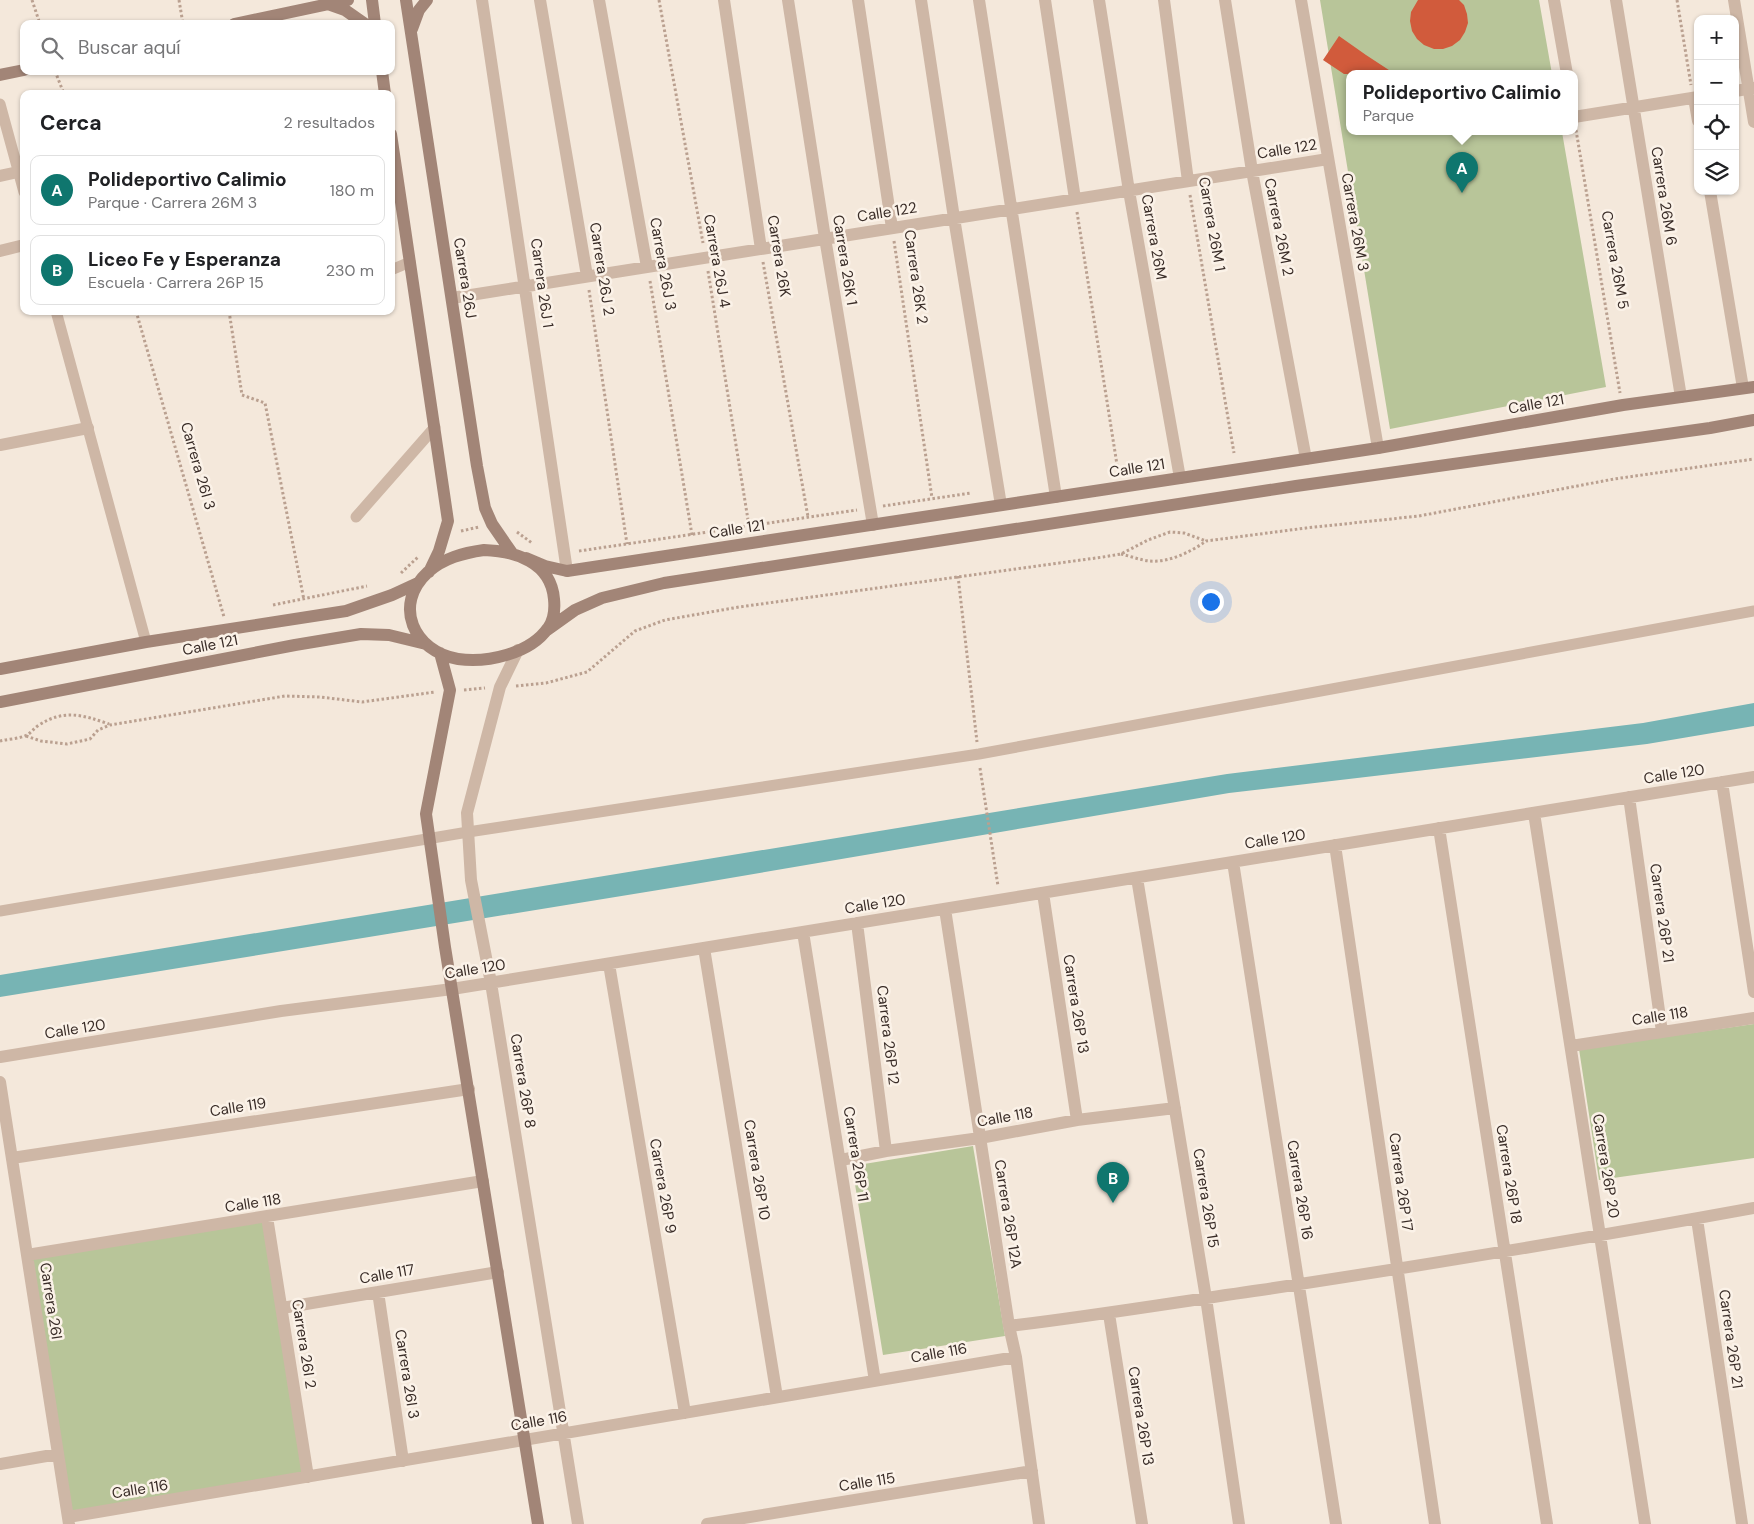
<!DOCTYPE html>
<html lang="es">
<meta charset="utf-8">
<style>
body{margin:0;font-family:"DM Sans",sans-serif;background:#f6f6f6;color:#202124}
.controls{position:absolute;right:15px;top:15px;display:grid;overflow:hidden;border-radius:10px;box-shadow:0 1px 4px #0004}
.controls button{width:45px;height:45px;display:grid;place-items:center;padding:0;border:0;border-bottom:1px solid #e0e0e0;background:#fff;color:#202124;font:25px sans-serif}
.you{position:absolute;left:1210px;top:601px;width:18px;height:18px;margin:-12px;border:4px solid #fff;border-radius:50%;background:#1a73e8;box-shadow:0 0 0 8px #1a73e833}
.badge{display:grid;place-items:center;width:32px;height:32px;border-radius:50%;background:#0f766e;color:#fff;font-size:16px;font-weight:700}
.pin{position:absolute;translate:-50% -41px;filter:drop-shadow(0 1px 2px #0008)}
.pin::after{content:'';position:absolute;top:26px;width:18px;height:15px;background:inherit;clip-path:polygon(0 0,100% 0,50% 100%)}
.popup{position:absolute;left:1346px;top:70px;width:232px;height:65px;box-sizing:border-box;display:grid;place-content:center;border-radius:10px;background:#fff;filter:drop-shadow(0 1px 4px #0005);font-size:16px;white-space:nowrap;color:#757577}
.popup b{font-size:19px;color:#202124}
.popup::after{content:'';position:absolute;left:50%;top:100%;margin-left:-10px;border:10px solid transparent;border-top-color:#fff}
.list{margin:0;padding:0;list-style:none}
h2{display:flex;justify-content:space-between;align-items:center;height:65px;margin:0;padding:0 20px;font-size:21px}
h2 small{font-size:16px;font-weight:400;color:#757577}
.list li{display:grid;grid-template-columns:32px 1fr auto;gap:15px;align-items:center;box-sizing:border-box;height:70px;margin:0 10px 10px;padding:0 10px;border:1px solid #e0e0e0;border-radius:10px}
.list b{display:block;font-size:19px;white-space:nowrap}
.list p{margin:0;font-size:16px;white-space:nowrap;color:#757577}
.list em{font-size:16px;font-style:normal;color:#757577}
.icon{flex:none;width:28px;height:28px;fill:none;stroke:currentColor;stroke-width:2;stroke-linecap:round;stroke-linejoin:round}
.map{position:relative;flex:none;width:1754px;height:1524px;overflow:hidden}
.search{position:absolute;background:#fff;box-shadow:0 1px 4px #0004;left:20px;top:20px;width:375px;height:55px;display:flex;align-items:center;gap:12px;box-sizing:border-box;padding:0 18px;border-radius:10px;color:#757577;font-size:19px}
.panel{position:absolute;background:#fff;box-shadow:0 1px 4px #0004;left:20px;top:90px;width:375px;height:225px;border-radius:10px}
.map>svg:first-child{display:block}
.green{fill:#b8c599}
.water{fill:#77b4b4}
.building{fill:#d15b3c}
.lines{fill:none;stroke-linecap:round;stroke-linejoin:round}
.path{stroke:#baa090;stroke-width:3;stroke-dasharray:2.5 2.5;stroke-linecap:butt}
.lane{stroke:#ceb7a6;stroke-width:11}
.street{stroke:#ceb7a6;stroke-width:12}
.secondary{stroke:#a28577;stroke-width:12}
.labels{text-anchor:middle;stroke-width:5;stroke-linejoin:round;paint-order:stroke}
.street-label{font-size:15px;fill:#392c27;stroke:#fbf2e8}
</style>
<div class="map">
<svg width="1754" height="1524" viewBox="0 0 1754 1524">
<rect width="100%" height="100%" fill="#f4e8db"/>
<path class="green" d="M1320 0H1539L1552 74H1350V132H1562L1606 387 1390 429Z
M1754 1024V1158L1599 1180 1579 1049Z
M973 1146 1005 1336 883 1355 852 1166Z
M267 1217 308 1477 68 1517 27 1255Z"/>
<path class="water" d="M1754 703V726L1647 744 1229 793 689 885 0 997V975L1227 774 1643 723Z"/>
<path class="building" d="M1418 0H1459L1464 5 1467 14 1468 23 1465 32 1460 40 1452 46 1443 49H1434L1424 45 1417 39 1412 31 1410 21 1411 12Z
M1339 36 1366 55 1395 74H1344L1323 60Z"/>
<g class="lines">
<path class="path" d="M32 0 40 24
M179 0 183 24
M659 0 703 243
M1677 0 1691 85
M55 71 64 94
M1576 130 1620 393
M1190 195 1234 453
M1077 212 1118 471
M894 241 932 498
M763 262 808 517
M708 271 749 526
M650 281 692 535
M589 290 627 544
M136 311 224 617
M229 311 242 395 265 403 304 600
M883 506 971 493
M461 531 479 527
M517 532 532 543
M579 551 857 510
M1121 554C1130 556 1140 560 1149 561 1168 563 1191 552 1206 541L1306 528 1419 516 1614 479 1754 459
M401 573 418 557
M958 576 977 742
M273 605 367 586
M516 686 546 683 587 672 635 631 665 620 739 607 1103 557 1121 554 1148 540 1170 532 1184 533 1206 541
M464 690 485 688
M26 736 41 741 67 744 90 739 98 730 110 725 285 696 320 697 362 702 435 692
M0 741C8 739 19 739 27 735 31 733 34 728 39 725 64 709 83 715 109 724
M980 768 998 886"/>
<path class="lane" d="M0 104 24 192
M391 270 410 262
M56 311 146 642
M356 517 435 427
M0 911 468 832 979 754 1754 611"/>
<path class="street" d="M482 0 567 571
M540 0 587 276
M599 0 647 267
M724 0 761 249
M788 0 825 238 873 525
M858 0 892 228
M921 0 954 218 1001 505
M979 0 1056 497
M1045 0 1075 199
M1099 0 1129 191 1180 478
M1164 0 1188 181
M1225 0 1252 171 1306 459
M1301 0 1378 448
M1554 0 1567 74
M1616 0 1681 397
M1734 0 1754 122
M1735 91 1754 88
M1694 98 1698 121
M1574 117 1698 97
M0 176 18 172
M1710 191 1743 388
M0 251 24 245
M452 298 1328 159
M0 445 88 428
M518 650 500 687 467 813 471 880 491 983 578 1524
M1722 782 1754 992
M1629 797 1662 1032
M1534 813 1645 1524
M1439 828 1547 1524
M1335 845 1435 1524
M1233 862 1336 1524
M1137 878 1206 1298 1239 1524
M1043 893 1077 1120
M945 909 1009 1326 1016 1357 1039 1524
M857 923 886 1151
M803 932 875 1381
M704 948 777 1397
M609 964 685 1413
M1571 1046 1754 1018
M0 1057 281 1011 452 989 1754 777
M0 1082 69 1524
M12 1158 469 1089
M841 1160 886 1151 980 1138 1077 1120 1175 1108
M267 1217 308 1477
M1697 1219 1742 1524
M27 1255 483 1181
M378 1292 403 1461
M282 1308 498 1272
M1109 1314 1142 1524
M1009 1326C1093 1316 1177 1302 1261 1290 1425 1265 1590 1238 1754 1208
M0 1464 58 1454
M68 1517 1016 1357
M707 1524 1032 1471"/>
<path class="secondary" d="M372 0 375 24
M406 0 477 466 485 508 492 524 512 553
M328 4 345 10 365 24
M234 24 348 0
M412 29 419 10 427 0
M382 71 385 94
M0 75 24 70
M391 134 448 521 439 551 429 572
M484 550C515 551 551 562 554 599 555 609 554 620 548 628 530 654 487 663 458 659 414 652 392 605 428 572 444 558 463 553 484 550Z
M526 558 545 566 567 571 1378 448 1623 405 1754 387
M547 630 575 610 602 598 664 583 1296 486 1710 428 1754 420
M440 653 450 690 426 814 445 947 538 1524
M0 669 146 642 346 611 392 595 418 583
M0 702 295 645 361 634 389 635 426 644"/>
</g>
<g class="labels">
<g class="street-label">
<text transform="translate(1287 149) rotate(-9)" y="5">Calle 122</text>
<text transform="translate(1664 196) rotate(81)" y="5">Carrera 26M 6</text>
<text transform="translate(887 212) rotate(-9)" y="5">Calle 122</text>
<text transform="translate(1355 222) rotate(80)" y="5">Carrera 26M 3</text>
<text transform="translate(1212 224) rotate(80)" y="5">Carrera 26M 1</text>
<text transform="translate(1279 227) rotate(79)" y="5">Carrera 26M 2</text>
<text transform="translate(1154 237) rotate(80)" y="5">Carrera 26M</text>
<text transform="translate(779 256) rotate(81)" y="5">Carrera 26K</text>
<text transform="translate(845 260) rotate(81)" y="5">Carrera 26K 1</text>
<text transform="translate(1615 260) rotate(80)" y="5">Carrera 26M 5</text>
<text transform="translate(717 261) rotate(80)" y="5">Carrera 26J 4</text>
<text transform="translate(663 264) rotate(80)" y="5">Carrera 26J 3</text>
<text transform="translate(602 269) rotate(81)" y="5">Carrera 26J 2</text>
<text transform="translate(916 277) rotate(82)" y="5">Carrera 26K 2</text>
<text transform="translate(465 278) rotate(81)" y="5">Carrera 26J</text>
<text transform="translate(542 283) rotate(82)" y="5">Carrera 26J 1</text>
<text transform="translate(1536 404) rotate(-10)" y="5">Calle 121</text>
<text transform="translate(198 466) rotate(74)" y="5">Carrera 26I 3</text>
<text transform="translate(1137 468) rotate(-9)" y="5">Calle 121</text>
<text transform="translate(737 529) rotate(-9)" y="5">Calle 121</text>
<text transform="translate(210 645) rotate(-11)" y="5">Calle 121</text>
<text transform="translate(1674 774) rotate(-9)" y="5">Calle 120</text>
<text transform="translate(1275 839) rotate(-9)" y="5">Calle 120</text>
<text transform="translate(875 904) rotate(-9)" y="5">Calle 120</text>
<text transform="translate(1662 913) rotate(82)" y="5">Carrera 26P 21</text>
<text transform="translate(475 969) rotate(-9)" y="5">Calle 120</text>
<text transform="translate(1076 1004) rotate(81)" y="5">Carrera 26P 13</text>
<text transform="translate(1660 1016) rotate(-9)" y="5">Calle 118</text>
<text transform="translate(75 1029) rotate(-9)" y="5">Calle 120</text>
<text transform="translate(888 1035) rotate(83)" y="5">Carrera 26P 12</text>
<text transform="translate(523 1081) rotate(81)" y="5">Carrera 26P 8</text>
<text transform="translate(238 1107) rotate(-9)" y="5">Calle 119</text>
<text transform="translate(1005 1117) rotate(-10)" y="5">Calle 118</text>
<text transform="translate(856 1154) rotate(81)" y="5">Carrera 26P 11</text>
<text transform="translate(1606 1166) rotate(81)" y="5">Carrera 26P 20</text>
<text transform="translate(757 1170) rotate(81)" y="5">Carrera 26P 10</text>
<text transform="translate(1509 1174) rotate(81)" y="5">Carrera 26P 18</text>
<text transform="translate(1401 1182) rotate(82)" y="5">Carrera 26P 17</text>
<text transform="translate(663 1186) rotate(80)" y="5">Carrera 26P 9</text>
<text transform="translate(1300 1190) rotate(81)" y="5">Carrera 26P 16</text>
<text transform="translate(1206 1198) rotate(81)" y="5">Carrera 26P 15</text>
<text transform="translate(253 1203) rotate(-9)" y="5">Calle 118</text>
<text transform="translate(1008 1214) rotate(81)" y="5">Carrera 26P 12A</text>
<text transform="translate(387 1274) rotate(-10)" y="5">Calle 117</text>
<text transform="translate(51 1301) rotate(81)" y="5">Carrera 26I</text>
<text transform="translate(1731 1339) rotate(82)" y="5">Carrera 26P 21</text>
<text transform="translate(304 1344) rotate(81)" y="5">Carrera 26I 2</text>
<text transform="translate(939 1353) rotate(-10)" y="5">Calle 116</text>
<text transform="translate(407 1374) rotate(81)" y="5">Carrera 26I 3</text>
<text transform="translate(1141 1416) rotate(81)" y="5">Carrera 26P 13</text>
<text transform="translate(539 1421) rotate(-10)" y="5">Calle 116</text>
<text transform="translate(867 1482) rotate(-9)" y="5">Calle 115</text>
<text transform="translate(140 1489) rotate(-9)" y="5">Calle 116</text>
</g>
</g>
</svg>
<div class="controls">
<button>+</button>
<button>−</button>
<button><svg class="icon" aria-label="locate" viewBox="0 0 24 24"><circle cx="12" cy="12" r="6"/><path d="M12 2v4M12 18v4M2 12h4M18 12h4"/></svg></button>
<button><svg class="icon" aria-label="layers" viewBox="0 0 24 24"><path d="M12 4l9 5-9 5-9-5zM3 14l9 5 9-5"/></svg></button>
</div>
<div class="you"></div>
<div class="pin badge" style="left:1462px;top:193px">A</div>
<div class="popup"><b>Polideportivo Calimio</b>Parque</div>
<div class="pin badge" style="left:1113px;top:1203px">B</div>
<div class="search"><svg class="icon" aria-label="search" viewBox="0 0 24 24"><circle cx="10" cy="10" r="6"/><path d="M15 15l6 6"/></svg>Buscar aquí</div>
<section class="panel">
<h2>Cerca<small>2 resultados</small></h2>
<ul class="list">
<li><span class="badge">A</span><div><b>Polideportivo Calimio</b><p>Parque · Carrera 26M 3</p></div><em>180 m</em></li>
<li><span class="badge">B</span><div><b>Liceo Fe y Esperanza</b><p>Escuela · Carrera 26P 15</p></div><em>230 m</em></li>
</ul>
</section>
</div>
